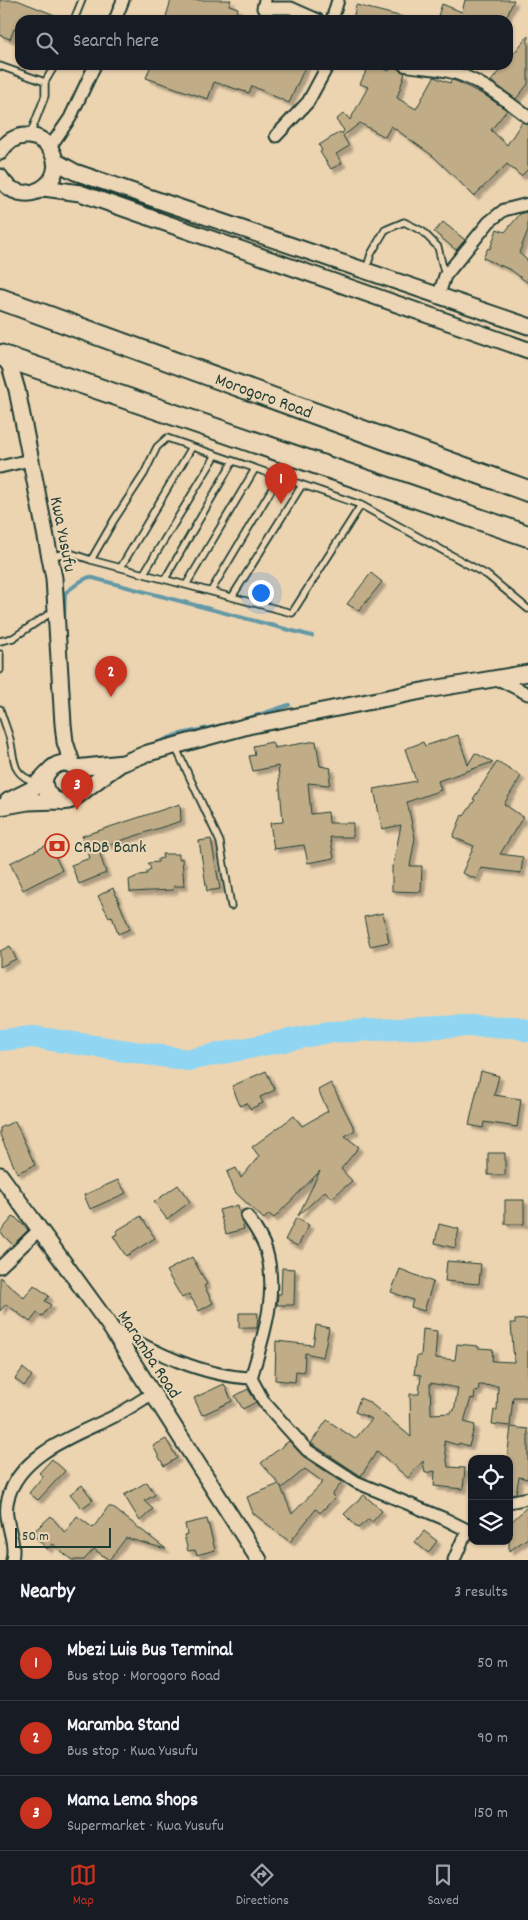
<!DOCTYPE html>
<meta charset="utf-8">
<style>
body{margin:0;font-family:Dekko,sans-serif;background:#20242c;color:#f1f3f6}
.controls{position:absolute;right:15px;bottom:15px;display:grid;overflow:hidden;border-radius:10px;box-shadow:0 1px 4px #0004}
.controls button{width:45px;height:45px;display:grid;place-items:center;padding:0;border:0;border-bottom:1px solid #363941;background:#171b24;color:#f1f3f6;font:25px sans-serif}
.scale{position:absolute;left:15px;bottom:12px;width:96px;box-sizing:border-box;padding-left:5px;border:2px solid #1f3d34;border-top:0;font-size:14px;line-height:18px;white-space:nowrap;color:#1f3d34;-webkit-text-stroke:4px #ecd6b5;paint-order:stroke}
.you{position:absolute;left:260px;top:592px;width:18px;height:18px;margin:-12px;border:4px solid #fff;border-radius:50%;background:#1a73e8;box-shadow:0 0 0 8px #1a73e833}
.badge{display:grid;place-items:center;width:32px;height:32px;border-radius:50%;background:#c8321e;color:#fff;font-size:16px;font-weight:700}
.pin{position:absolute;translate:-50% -41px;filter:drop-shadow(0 1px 2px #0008)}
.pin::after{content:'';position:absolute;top:26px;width:18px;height:15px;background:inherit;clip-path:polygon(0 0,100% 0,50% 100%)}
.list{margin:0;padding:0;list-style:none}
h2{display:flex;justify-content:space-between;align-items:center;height:65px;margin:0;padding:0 20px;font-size:21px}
h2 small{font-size:16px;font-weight:400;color:#9ea1a6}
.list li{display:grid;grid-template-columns:32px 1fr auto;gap:15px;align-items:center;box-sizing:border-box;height:75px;padding:0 20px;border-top:1px solid #363941}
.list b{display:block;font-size:19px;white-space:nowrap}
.list p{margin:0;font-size:16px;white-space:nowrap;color:#9ea1a6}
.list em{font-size:16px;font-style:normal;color:#9ea1a6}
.icon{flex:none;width:28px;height:28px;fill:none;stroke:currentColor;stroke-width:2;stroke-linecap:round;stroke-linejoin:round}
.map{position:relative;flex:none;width:528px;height:1560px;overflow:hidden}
.search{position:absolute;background:#171b24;box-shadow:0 1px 4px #0004;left:15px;right:15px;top:15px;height:55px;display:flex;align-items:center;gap:12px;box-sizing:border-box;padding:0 18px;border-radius:15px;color:#9ea1a6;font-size:19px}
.sheet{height:290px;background:#171b24}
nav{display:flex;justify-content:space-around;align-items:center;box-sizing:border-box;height:70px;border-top:1px solid #363941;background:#171b24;font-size:14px;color:#9ea1a6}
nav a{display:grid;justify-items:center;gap:2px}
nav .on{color:#c8321e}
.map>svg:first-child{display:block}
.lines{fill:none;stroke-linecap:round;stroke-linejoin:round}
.stream{stroke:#6399a6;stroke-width:4}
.river{stroke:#90d6f2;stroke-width:22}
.building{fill:#c0ad87;stroke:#1f3d34;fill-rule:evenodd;filter:url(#shadow)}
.lane-casing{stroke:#1f3d34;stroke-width:9}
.street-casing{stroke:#1f3d34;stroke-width:15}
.secondary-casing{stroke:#1f3d34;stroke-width:19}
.highway-casing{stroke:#1f3d34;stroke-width:24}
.lane{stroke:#ecd6b5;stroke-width:5.5}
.street{stroke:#ecd6b5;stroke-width:11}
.secondary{stroke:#ecd6b5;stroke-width:15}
.highway{stroke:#ecd6b5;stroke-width:20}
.labels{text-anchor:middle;stroke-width:4;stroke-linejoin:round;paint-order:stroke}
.street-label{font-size:18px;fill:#1f3d34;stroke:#ecd6b5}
.poi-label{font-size:18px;fill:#1f3d34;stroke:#ecd6b5;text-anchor:start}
</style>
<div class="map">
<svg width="528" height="1560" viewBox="0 0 528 1560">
<defs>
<filter id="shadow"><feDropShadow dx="4" dy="4" stdDeviation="1" flood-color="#0004"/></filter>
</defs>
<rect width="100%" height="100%" fill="#ecd4b1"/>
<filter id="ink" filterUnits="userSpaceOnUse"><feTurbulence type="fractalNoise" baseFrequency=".02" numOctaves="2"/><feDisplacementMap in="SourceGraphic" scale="10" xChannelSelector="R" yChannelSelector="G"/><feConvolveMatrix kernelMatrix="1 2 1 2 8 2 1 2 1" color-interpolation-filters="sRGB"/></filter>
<g filter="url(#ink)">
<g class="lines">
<path class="stream" d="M64 620 65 593 81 581 89 577 312 636
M246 719 289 705
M152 745 176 735 232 723"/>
<path class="river" d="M0 1040 33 1037 188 1060 329 1032 464 1026 516 1027 528 1031"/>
</g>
<path class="building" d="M0 0H17L67 20H20V31L14 29 10 39 0 35Z
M171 0H231L229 5 238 8 234 20H165Z
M465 0H514L505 20H445L438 16 442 4 462 12Z
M356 5 403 17 402 20H353Z
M528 36V84L516 99 491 81 504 65H508V60Z
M151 65H306L289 103 252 86 249 93 214 82 208 99 146 78Z
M369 65H375L389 71 391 65H397L399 70 405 73 397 98 416 109 434 77 450 83 451 80 456 81 486 96 507 110 491 130 507 145 522 122 528 124V169L521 176 507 164 474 196 433 156 391 126 385 137 360 123 343 136 349 146 336 154 342 163 331 169 320 152 322 151 319 145 340 132 342 134 344 130 336 120 344 113 350 120 368 87 360 84Z
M528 212V230L519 253 528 261V283L511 270 483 258 488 248 490 249 497 229 505 232 520 214Z
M443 222 465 240 456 250 434 232Z
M371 573 382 582 359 611 347 604Z
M458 735 468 765 475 753 493 762 438 781 441 790 407 802 415 838 410 866H422L421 892 392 891V866H393L401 825 382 829 374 789 416 781 405 749 423 742 425 746Z
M316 741 320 766 331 768 329 785 308 783 311 814 328 812 329 823H353V837H330L334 858 308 863 304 845 274 849 270 823 283 822 278 766 253 771 249 756 255 755 253 746 272 742 274 748Z
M497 762 521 776 504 804 523 817 500 854 523 857 521 873 481 868 476 879 462 873 474 846 453 837 462 815 464 816 475 800 473 799Z
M180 804 181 821 98 848 106 873 79 884 71 865 90 858 82 836Z
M211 839 220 889 207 891 199 841Z
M49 844 62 870 23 890 10 863Z
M162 854H179V859L182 858 184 886H174L173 890 130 892 129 880 140 875 147 874V871L151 869 148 863 158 862V859L163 858Z
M113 888 130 929 118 934 112 916 109 917 98 896Z
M383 913 389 942 370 946 364 917Z
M10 946 16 959 0 967V951Z
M266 1071 275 1090 260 1097 263 1103 250 1109 247 1103 240 1106 232 1086Z
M481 1071 499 1076 494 1095 521 1099 517 1127 484 1122 483 1128 469 1125Z
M331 1083 355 1130 345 1136 359 1147 341 1169 352 1181 332 1198 325 1191 298 1216 320 1171 274 1218 269 1214 264 1219 235 1192 227 1172 236 1168 241 1178 259 1156 252 1147 294 1116 302 1126 328 1111 318 1090Z
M15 1121 35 1165 17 1173 0 1135V1128Z
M488 1153H505V1175H488Z
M118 1180 126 1193 90 1209 84 1195Z
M178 1185 190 1202 167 1219 154 1202Z
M505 1200H524V1224H505Z
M238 1205 240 1217 244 1229 226 1234 219 1210Z
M14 1216 28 1230 13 1245 0 1232Z
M141 1216 155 1238 126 1256 113 1236 118 1234 116 1231Z
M296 1218 309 1225 298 1246 285 1240Z
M439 1224 459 1229 455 1248 435 1243Z
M192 1257 207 1284 204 1286 213 1303 199 1311 189 1294 182 1298 166 1271Z
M447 1261 481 1264 479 1284 445 1281Z
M282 1268 295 1269 294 1305H277L278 1294H281Z
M400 1269 433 1282 424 1311 411 1307 413 1300 391 1292Z
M0 1277 24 1298 34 1285 49 1296 45 1301 51 1305 42 1316 37 1313 30 1322 6 1304 0 1311Z
M239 1313H258L257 1328H239Z
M528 1319V1397H513L510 1426 492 1424 494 1410H497L498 1386 479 1385 478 1392 475 1391 474 1399 471 1398 464 1422 475 1425 469 1446 459 1443 458 1445 444 1441 448 1467 465 1468 463 1489 434 1486 435 1471 425 1473 423 1461 408 1478 377 1451 361 1476 311 1443 327 1420 355 1439 372 1419 355 1412 360 1398 369 1402 411 1437 410 1394H419L421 1375 414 1374 417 1356H421L423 1329 437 1331 435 1358 455 1360 457 1344 478 1346V1348L493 1349 492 1361 514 1362 511 1323H515V1320ZM430 1383 458 1388 454 1411 452 1410 451 1413 431 1414Z
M316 1325 329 1328 323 1357 305 1353 304 1372 296 1371 295 1382 275 1380 276 1341 313 1345Z
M23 1368 32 1376 24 1386 15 1379Z
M224 1384 232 1401 202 1415 194 1398Z
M248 1389 256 1402 243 1409 235 1396Z
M511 1427 528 1429V1479L519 1477 516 1493 509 1494V1459H507Z
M166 1439 177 1458 164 1466 153 1446Z
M289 1441 303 1456 342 1482 332 1495 335 1498 320 1513 316 1509 290 1542 253 1513 247 1497 279 1484 261 1463ZM305 1469 323 1482 292 1514 280 1485 282 1488Z
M52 1459 65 1471 38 1500 29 1493 43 1476 39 1473Z
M147 1482 155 1495 144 1501 153 1509 140 1521 124 1495Z
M82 1485 93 1500 82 1508 70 1494Z
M364 1495 382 1511 372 1522 369 1519 358 1528 344 1514Z
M528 1506V1538L509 1551V1524Z
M108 1507H112L166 1549 126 1538 109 1560 94 1549 84 1560H72L53 1544 47 1549 32 1533 51 1516 65 1533 77 1516 93 1528Z
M207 1519 215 1550 197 1555 195 1550 188 1551 184 1535 187 1534 185 1524Z
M424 1531 437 1541 428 1553 415 1542Z"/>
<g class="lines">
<g class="lane-casing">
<path id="lane" d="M74 20 82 0
M0 66 45 82 55 65
M30 135 45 96V82
M366 270 371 254 385 230 404 222 422 231 438 247 445 276
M51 556 70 553 91 560 292 613 361 505
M91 560 114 520 144 474 157 447 167 438 361 505 487 575 528 609
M121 567 192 447
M144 573 216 455
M165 579 233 461
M186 585 255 469
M211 591 279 477
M232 597 302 485
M0 641 13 638 55 610
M0 654V670
M0 709C3 719 7 729 10 739 15 760 11 776 37 782
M175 746 220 842 231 906"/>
</g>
<g class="street-casing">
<path id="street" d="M265 0 263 8H291L318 20
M115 20 123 0
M332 20 338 0
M404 65C418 68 433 68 447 71 477 77 504 99 528 117
M276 136 308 102 328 65
M50 147 70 118 95 65
M439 294 445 276 489 222 504 210 528 204
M0 467 30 460
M496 678 528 694
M247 1216C254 1226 262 1237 266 1250 279 1292 263 1338 251 1378L264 1402 307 1450 356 1482 445 1519 469 1531
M0 1267 39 1230
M112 1328C153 1352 202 1376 251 1378
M509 1502 528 1498
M12 1560C17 1539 2 1520 8 1499 19 1454 76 1435 113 1417 127 1410 140 1401 153 1393
M454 1560 463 1539 472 1529"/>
</g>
<g class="secondary-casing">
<path id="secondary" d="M0 152C6 142 16 135 29 136 38 137 46 142 51 150 71 184 20 212 0 177
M55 161 75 172 528 326
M44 188 80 193 528 350
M3 356 10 366 17 390 54 578 63 724 65 742 73 766
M75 768 123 763 148 753 248 726 427 690 528 673
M77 796C91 777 70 753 52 768 32 784 56 813 76 797 90 786 104 775 119 765
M8 801 32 789 47 773
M0 807 28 802 59 801
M0 1175 109 1325 259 1560"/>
</g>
<g class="highway-casing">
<g id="highway">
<path id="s1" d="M0 299 528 491"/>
<path d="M0 355 528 536"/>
</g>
</g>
<use href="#lane" class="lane"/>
<use href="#street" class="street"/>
<use href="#secondary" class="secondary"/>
<use href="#highway" class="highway"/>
</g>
</g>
<defs>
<g id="bank-ring" transform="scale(1.25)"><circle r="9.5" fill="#ecd6b5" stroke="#c8321e" stroke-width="1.5"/><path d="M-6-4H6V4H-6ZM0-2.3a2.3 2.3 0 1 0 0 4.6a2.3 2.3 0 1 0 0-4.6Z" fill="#c8321e"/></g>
</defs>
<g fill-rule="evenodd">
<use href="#bank-ring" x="57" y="846"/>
</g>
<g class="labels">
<g class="street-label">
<text dy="6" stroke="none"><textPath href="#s1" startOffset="281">Morogoro Road</textPath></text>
<text transform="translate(64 534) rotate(79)" y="6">Kwa Yusufu</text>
<text transform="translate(150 1354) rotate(57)" y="6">Maramba Road</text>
</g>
<g class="poi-label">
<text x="74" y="852">CRDB Bank</text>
</g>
</g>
</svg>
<div class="controls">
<button><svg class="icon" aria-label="locate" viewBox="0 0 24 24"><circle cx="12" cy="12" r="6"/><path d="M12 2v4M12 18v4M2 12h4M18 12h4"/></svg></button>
<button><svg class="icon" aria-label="layers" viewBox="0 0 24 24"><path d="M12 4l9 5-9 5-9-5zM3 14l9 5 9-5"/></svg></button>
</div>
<div class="scale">50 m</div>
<div class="you"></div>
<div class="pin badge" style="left:281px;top:504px">1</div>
<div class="pin badge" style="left:111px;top:697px">2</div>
<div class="pin badge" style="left:77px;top:810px">3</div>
<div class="search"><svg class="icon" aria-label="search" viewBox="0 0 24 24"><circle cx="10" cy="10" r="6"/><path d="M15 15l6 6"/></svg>Search here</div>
</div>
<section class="sheet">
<h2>Nearby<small>3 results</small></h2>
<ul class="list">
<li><span class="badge">1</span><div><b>Mbezi Luis Bus Terminal</b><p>Bus stop · Morogoro Road</p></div><em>50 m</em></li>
<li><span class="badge">2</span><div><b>Maramba Stand</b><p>Bus stop · Kwa Yusufu</p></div><em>90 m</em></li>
<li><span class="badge">3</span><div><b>Mama Lema Shops</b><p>Supermarket · Kwa Yusufu</p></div><em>150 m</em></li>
</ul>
</section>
<nav>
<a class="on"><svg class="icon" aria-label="map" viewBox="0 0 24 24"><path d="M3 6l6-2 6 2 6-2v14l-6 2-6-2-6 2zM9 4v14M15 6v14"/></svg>Map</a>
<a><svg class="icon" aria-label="directions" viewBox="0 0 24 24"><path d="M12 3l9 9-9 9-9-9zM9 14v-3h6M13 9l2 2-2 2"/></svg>Directions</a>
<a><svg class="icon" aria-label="saved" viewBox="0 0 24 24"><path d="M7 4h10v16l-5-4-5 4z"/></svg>Saved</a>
</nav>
